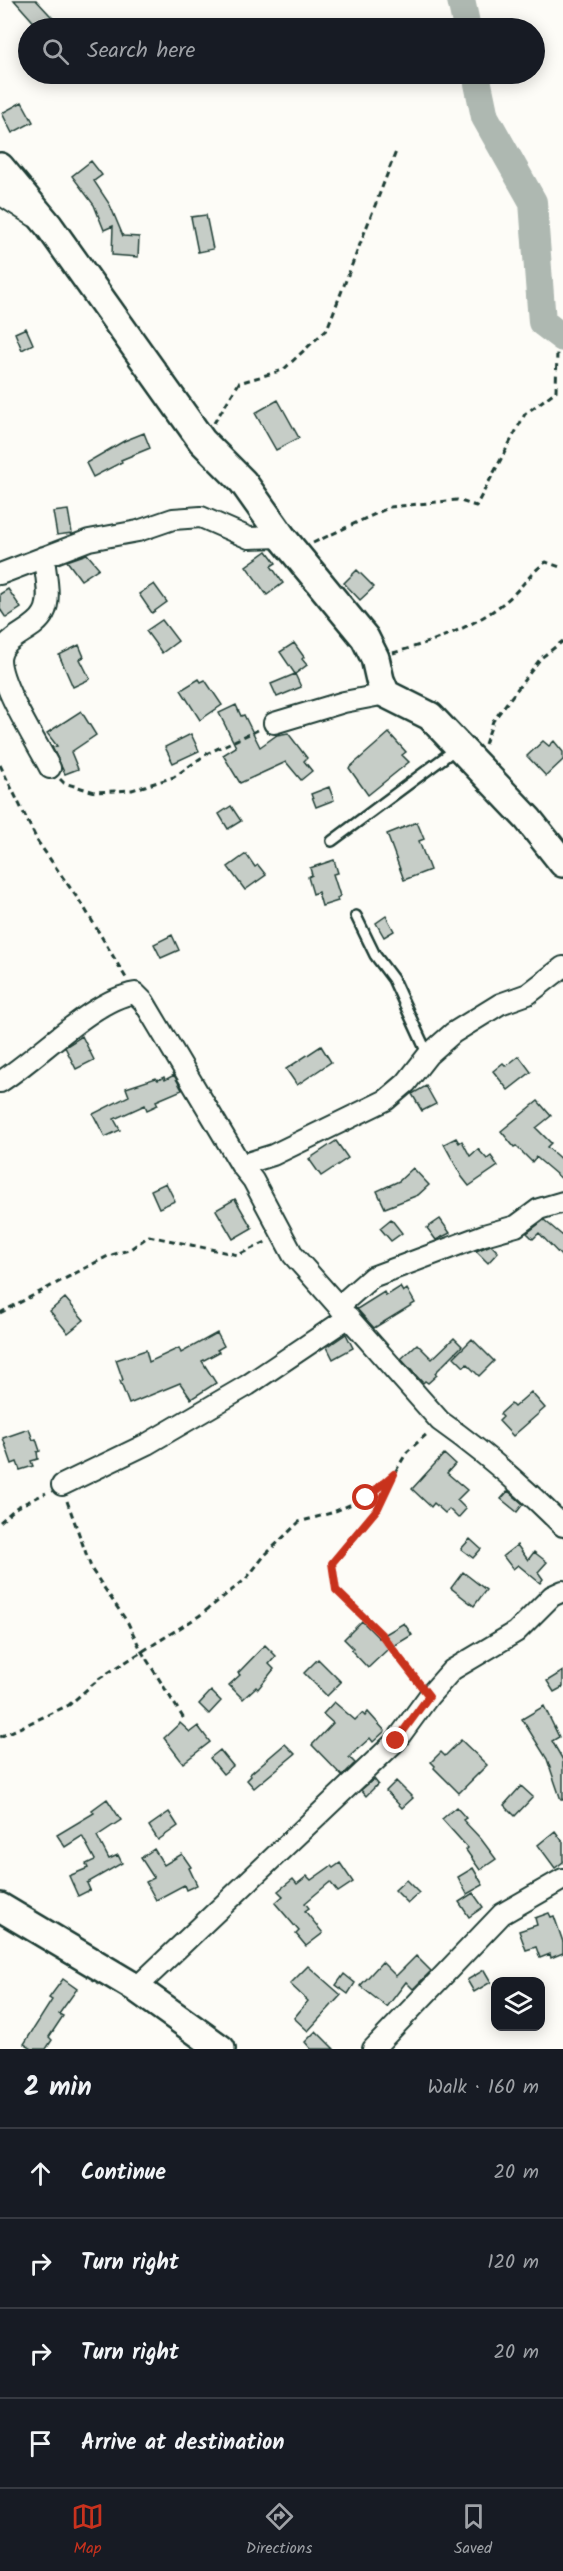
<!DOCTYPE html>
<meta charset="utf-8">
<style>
body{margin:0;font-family:Kalam,sans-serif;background:#20242c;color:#f1f3f6}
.controls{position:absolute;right:18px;bottom:18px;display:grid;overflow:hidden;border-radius:12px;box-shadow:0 3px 15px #0003}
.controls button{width:54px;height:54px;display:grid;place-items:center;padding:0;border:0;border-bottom:2px solid #363941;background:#171b24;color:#f1f3f6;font:30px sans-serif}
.stop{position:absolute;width:18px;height:18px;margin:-14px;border:4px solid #c8321e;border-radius:50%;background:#fff}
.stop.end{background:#c8321e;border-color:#fff;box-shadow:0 2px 6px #0008}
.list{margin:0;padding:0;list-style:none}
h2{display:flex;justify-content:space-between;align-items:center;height:78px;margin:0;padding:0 24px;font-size:26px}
h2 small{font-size:20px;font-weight:400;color:#9ea1a6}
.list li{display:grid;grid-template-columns:39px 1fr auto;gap:18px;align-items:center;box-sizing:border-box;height:90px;padding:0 24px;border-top:2px solid #363941}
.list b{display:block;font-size:22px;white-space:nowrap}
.list em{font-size:20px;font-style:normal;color:#9ea1a6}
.icon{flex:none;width:33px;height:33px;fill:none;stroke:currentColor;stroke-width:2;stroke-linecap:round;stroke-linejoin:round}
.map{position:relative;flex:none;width:563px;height:2049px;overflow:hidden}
.search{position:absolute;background:#171b24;box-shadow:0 3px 15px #0003;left:18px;right:18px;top:18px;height:66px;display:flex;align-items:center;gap:15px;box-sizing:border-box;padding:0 21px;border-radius:33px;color:#9ea1a6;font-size:22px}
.sheet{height:438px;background:#171b24}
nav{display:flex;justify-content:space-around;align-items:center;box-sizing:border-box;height:84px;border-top:2px solid #363941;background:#171b24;font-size:16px;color:#9ea1a6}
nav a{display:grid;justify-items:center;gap:3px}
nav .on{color:#c8321e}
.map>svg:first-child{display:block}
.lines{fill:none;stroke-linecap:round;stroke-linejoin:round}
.river{stroke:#aeb8b1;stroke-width:28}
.building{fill:#c6cdc7;stroke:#1f3d34;stroke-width:1.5}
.lane-casing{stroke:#1f3d34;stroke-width:14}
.street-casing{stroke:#1f3d34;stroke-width:24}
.secondary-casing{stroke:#1f3d34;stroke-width:32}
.path{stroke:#1f3d34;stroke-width:3;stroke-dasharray:6 4.5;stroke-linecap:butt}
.lane{stroke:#fdfcf7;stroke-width:9}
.street{stroke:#fdfcf7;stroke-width:20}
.secondary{stroke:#fdfcf7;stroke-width:27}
.route{stroke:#c8321e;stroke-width:8}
</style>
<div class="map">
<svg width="563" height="2049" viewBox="0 0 563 2049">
<rect width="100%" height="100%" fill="#fdfcf7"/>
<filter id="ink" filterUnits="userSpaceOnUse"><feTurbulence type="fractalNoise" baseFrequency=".0167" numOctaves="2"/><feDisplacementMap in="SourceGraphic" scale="12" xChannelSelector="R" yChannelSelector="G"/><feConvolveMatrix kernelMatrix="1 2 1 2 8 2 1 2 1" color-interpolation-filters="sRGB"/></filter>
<g filter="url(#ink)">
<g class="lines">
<path class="river" d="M461 0 467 28
M476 74 485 117 533 202 542 322 563 338"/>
</g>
<path class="building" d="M14 0H36L62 28H39Z
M22 102 33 122 12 133 2 113Z
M91 161 102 175 94 181 110 205 123 236 139 237 138 257 112 255 113 226 104 230 94 205 72 176Z
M206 215 213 249 198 252 191 217Z
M26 328 33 344 22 350 15 333Z
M278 400 299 438 276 450 255 413Z
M144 433 150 448 121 460 122 462 93 477 86 463 124 441Z
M68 510 72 533 57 535 53 512Z
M267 551 276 563 271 566 283 583 267 595 246 566Z
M87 554 99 568 81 580 67 561Z
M357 570 374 587 360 600 344 583Z
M154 584 167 602 152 613 139 594Z
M8 589 21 608 6 618 0 609V594Z
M162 620 178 641 162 653 146 631Z
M294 643 304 657 302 659 307 665 295 674 280 652Z
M79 645 84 657 80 659 90 679 73 687 59 655Z
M295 674 301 687 277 697 271 684Z
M199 679 201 682 205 680 222 705 200 720 181 690Z
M236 705 241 716 244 715 260 747 277 735 288 733 307 758 304 761 312 771 301 780 286 762 240 783 223 755 236 747 219 713Z
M81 711 96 735 71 752 78 769 65 774 52 747 57 746 47 733Z
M389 733 406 752 402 755 409 762 368 795 349 768Z
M191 734 199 751 173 763 165 747Z
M543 741 549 746 554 741 563 752V760L546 776 527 756Z
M329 787 334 800 316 807 311 794Z
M231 806 241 821 228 829 219 814Z
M417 822 424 839 419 841 430 870 404 880 387 834Z
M246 854 255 867 258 865 266 875 245 890 228 867Z
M334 860 338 873 333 874 340 896 337 898 338 901 322 906 318 892 313 894 308 877 312 875 310 868Z
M386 916 394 931 384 937 376 923Z
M172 935 179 950 161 958 154 944Z
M82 1036 94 1060 76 1069 65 1047Z
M321 1046 331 1062 297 1085 286 1069Z
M519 1056 531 1072 508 1090 493 1071 503 1063 506 1066Z
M174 1075 182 1090 156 1101 158 1105 147 1110 145 1105 114 1119 120 1130 105 1137 93 1114 129 1096 126 1088 156 1078 158 1080 164 1077 165 1080Z
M426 1086 436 1104 422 1111 412 1094Z
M538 1101 551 1116 536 1128 551 1143 547 1147 563 1161V1180L536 1157 532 1162 516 1146 514 1147 501 1131Z
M456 1138 459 1143 462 1141 470 1156 478 1149 487 1159 491 1156 498 1166 469 1186 462 1177 444 1144Z
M336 1141 348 1158 321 1176 309 1159Z
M413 1168 429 1185 418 1195 385 1208 377 1191 399 1181Z
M166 1183 175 1201 159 1208 151 1190Z
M235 1199 252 1228 233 1239 216 1210Z
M391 1219 402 1233 391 1241 380 1228Z
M440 1219 450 1233 436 1240 427 1228Z
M544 1220 563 1236V1258L539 1233 533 1239 527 1233Z
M491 1245 498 1252 488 1263 476 1251Z
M400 1287 403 1292 407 1289 415 1303 374 1328 357 1309 384 1292 386 1296Z
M65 1298 84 1320 68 1333 50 1311Z
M217 1333 224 1346 217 1350 219 1352 202 1361 216 1383 191 1399 180 1383 129 1404 120 1381 123 1380 116 1360 146 1350 149 1362 179 1348 181 1353Z
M346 1334 353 1348 333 1359 327 1347Z
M454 1338 462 1346 435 1373 437 1375 428 1383 425 1381 423 1383 401 1359 417 1344 432 1359Z
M472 1339 494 1361 479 1376 467 1364 464 1367 454 1357Z
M531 1392 545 1408 513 1436 499 1421 503 1417 500 1414 511 1404 514 1407Z
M29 1429 33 1440 36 1439 40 1451 37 1452 38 1459 31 1461 33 1466 20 1470 17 1462 12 1464 3 1438Z
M444 1454 455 1464 447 1473 467 1490 457 1500 466 1509 458 1518 449 1509 445 1513 434 1503 431 1507 412 1489Z
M508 1491 523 1504 517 1512 501 1499Z
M470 1539 481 1549 473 1558 461 1549Z
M517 1545 528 1560 534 1552 547 1562 538 1572 543 1579 540 1583 518 1565 513 1569 503 1556Z
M463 1572 486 1590 474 1606 451 1588Z
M362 1621 379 1638 404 1623 412 1635 387 1650 368 1668 351 1650 353 1648 344 1639Z
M265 1645 276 1656 269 1664 274 1669 258 1689 256 1687 243 1699 229 1685 240 1675 238 1673Z
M318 1659 341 1682 327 1696 304 1673Z
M563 1671V1687L554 1692 547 1681Z
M211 1691 221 1701 209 1714 199 1704Z
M334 1702 355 1720 362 1713 365 1716 368 1712 385 1731 373 1742 370 1738 349 1757 355 1763 342 1776 312 1745 333 1723 323 1714Z
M544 1706 559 1737 552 1741 563 1760V1800H561L547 1759 522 1719Z
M180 1723 190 1732 198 1726 210 1742 183 1763 164 1738Z
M461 1740 487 1765 459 1793 434 1768 435 1766 431 1762 441 1752 445 1756Z
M285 1744 295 1754 254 1788 247 1780 251 1776 250 1774Z
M220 1750 233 1766 223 1774 210 1758Z
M374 1779 378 1784 366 1796 361 1790Z
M396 1781 413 1798 402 1808 386 1791Z
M521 1786 533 1797 515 1816 504 1805Z
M107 1799 121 1820 97 1836 109 1859 118 1855 122 1863 87 1883 90 1890 78 1896 69 1876 88 1868 86 1864 95 1860 82 1836 65 1847 57 1835 94 1813 92 1810Z
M456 1807 466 1818 463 1820 481 1839 496 1859 480 1870 466 1850 468 1848 442 1819Z
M169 1812 178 1826 158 1840 149 1826Z
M555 1831 563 1842V1862L555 1868 538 1845Z
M154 1849 164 1865 182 1854 191 1867 189 1868 197 1885 186 1890 184 1885 156 1900 146 1882 154 1878 141 1858Z
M340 1863 353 1882 338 1892 330 1882 305 1903 309 1908 305 1911 323 1933 306 1946 296 1934 299 1931 275 1903 283 1896 278 1891 293 1879 297 1884 307 1876 311 1880 331 1866 333 1868Z
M473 1868 483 1885 467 1894 458 1877Z
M406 1880 419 1893 408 1903 395 1890Z
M473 1893 483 1907 469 1917 459 1902Z
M549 1913 551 1917 554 1916 563 1942V1953L551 1958 550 1954 540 1958 536 1947 526 1950 519 1931 537 1925 535 1918Z
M416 1956 431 1971 413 1989 406 1982 387 2007 360 1986 382 1962 396 1976Z
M308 1966 341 1995 308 2031 294 2018 308 2001 290 1984Z
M484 1970 491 1982 474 1992 467 1980Z
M344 1974 355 1983 348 1994 336 1985Z
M63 1979 77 1989 59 2014 63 2016 49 2037 52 2040 46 2049H32L24 2044 52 2000 49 1998Z
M316 2031 334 2049H311L305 2042Z"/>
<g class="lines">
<g class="lane-casing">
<path id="lane" d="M332 841 457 748
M356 916 375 955 393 979 428 1055"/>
</g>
<g class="street-casing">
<path id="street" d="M0 194 34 216
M44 557C45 573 52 599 44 613 35 632 2 636 0 659 0 685 37 743 50 768
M0 574 89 540 138 531 173 519 201 517 249 538 282 537
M274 723 344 702 386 694
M0 1082C40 1057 92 1000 135 993L144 1002 241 1165 253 1180 293 1255 440 1421C484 1452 525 1488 563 1526
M241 1165 273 1155 386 1100 406 1083 428 1055 453 1033 500 1004 528 994 563 967
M339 1306 372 1277 484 1235 516 1226 539 1209 563 1202
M62 1485 147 1444 248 1385 349 1317
M136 1988 396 1741 429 1696 452 1670 516 1632 552 1596 563 1591
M373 2049 502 1914 563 1879"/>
</g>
<g class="secondary-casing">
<path id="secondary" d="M0 167 49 226 202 441 243 482 282 537 365 638 375 658 380 680 386 694 430 716 528 819 563 863
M0 1907 136 1988 221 2049"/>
</g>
<path class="path" d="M214 423 239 383 283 370 327 329 397 149
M313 543 390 507 457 500 476 506 525 414 556 391 557 351
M393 653C432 642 475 627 506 601 521 589 530 573 546 562L563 568
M485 744 493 721 541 658 563 641
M0 765 38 842 85 909 126 978
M60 779 64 783 95 792 132 790 174 777 208 753 258 730
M0 1313 108 1256 129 1250 149 1236 238 1255 268 1241
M394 1476 378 1508 332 1563 336 1590 381 1634 419 1684
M67 1501 92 1570 128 1623 142 1652 184 1719
M0 1522 17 1507 46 1493
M0 1737 69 1705 100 1678 199 1616 246 1579 265 1555 299 1522 331 1513 366 1498 394 1474 407 1452 428 1433"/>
<use href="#lane" class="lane"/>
<use href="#street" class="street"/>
<use href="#secondary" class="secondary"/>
</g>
</g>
<g class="lines" filter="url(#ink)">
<path class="route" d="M366 1498 394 1474 378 1508 332 1563 336 1590 381 1634 429 1696 396 1741"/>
</g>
</svg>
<div class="controls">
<button><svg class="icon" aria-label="layers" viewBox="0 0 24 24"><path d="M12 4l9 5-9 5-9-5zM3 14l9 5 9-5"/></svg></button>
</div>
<div class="stop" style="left:366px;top:1498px"></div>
<div class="stop end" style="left:396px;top:1741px"></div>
<div class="search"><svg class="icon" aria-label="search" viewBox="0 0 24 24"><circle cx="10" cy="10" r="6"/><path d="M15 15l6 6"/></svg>Search here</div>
</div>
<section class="sheet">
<h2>2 min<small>Walk · 160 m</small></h2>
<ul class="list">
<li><svg class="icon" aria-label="ahead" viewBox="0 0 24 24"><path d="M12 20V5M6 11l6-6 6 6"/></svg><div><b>Continue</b></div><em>20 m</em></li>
<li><svg class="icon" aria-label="right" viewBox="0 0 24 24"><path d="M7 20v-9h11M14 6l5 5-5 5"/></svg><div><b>Turn right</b></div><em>120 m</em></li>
<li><svg class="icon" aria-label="right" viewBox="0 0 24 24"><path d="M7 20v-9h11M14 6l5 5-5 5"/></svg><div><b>Turn right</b></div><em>20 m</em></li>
<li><svg class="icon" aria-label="arrive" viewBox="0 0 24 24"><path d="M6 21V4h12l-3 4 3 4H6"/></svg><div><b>Arrive at destination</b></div></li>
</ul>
</section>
<nav>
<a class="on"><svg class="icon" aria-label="map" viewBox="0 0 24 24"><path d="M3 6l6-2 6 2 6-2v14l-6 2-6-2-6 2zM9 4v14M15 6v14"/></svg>Map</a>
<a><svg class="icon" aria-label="directions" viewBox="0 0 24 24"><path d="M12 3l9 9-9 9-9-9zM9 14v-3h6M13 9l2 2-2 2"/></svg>Directions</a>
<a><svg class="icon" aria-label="saved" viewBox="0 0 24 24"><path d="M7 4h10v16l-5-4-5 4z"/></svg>Saved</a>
</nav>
